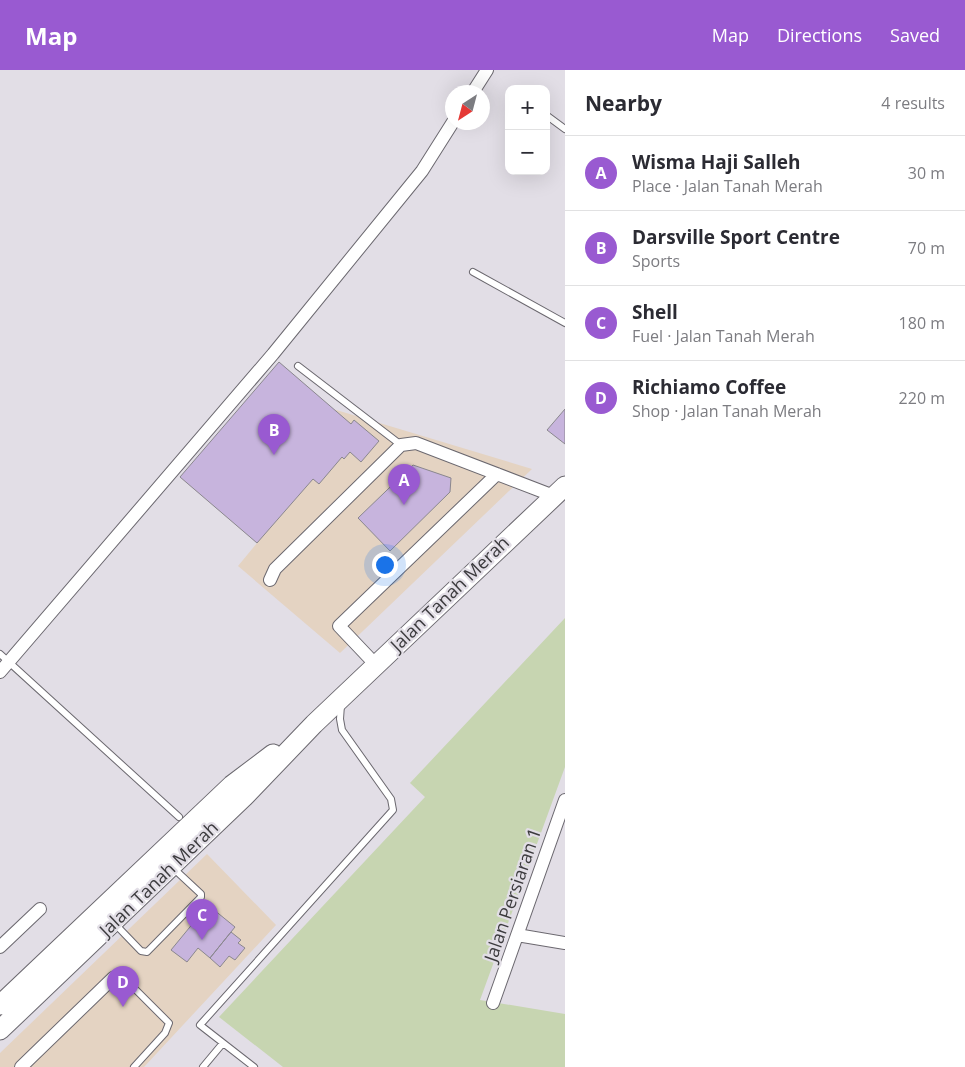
<!DOCTYPE html>
<meta charset="utf-8">
<style>
body{margin:0;font-family:"Open Sans",sans-serif;background:#f7f7f7;color:#2b2b33}
.controls{position:absolute;right:15px;top:15px;display:grid;overflow:hidden;border-radius:10px;box-shadow:0 5px 20px #0002}
.controls button{width:45px;height:45px;display:grid;place-items:center;padding:0;border:0;border-bottom:1px solid #e1e1e2;background:#fff;color:#2b2b33;font:25px sans-serif}
.compass{position:absolute;left:445px;top:15px;width:45px;height:45px;border-radius:50%;background:#fff;box-shadow:0 5px 20px #0002;rotate:216deg}
.you{position:absolute;left:384px;top:494px;width:18px;height:18px;margin:-12px;border:4px solid #fff;border-radius:50%;background:#1a73e8;box-shadow:0 0 0 8px #1a73e833}
.badge{display:grid;place-items:center;width:32px;height:32px;border-radius:50%;background:#995ad1;color:#fff;font-size:16px;font-weight:700}
.pin{position:absolute;translate:-50% -41px;filter:drop-shadow(0 1px 2px #0008)}
.pin::after{content:'';position:absolute;top:26px;width:18px;height:15px;background:inherit;clip-path:polygon(0 0,100% 0,50% 100%)}
.list{margin:0;padding:0;list-style:none}
h2{display:flex;justify-content:space-between;align-items:center;height:65px;margin:0;padding:0 20px;font-size:21px}
h2 small{font-size:16px;font-weight:400;color:#7c7c81}
.list li{display:grid;grid-template-columns:32px 1fr auto;gap:15px;align-items:center;box-sizing:border-box;height:75px;padding:0 20px;border-top:1px solid #e1e1e2}
.list b{display:block;font-size:19px;white-space:nowrap}
.list p{margin:0;font-size:16px;white-space:nowrap;color:#7c7c81}
.list em{font-size:16px;font-style:normal;color:#7c7c81}
.map{position:relative;flex:none;width:565px;height:997px;overflow:hidden}
header{display:flex;align-items:center;gap:30px;box-sizing:border-box;height:70px;padding:0 25px;background:#995ad1;color:#fff}
header strong{font-size:24px}
nav{display:flex;gap:28px;margin-inline-start:auto;font-size:18px}
main{display:flex}
aside{flex:1;background:#fff}
.map>svg:first-child{display:block}
.commercial{fill:#e4d3c2}
.green{fill:#c7d5b1}
.building{fill:#c7b4dd;stroke:#8a878e}
.lines{fill:none;stroke-linecap:round;stroke-linejoin:round}
.service-casing{stroke:#6b686f;stroke-width:8}
.minor-casing{stroke:#6b686f;stroke-width:14}
.secondary-casing{stroke:#6b686f;stroke-width:21}
.service{stroke:#fff;stroke-width:6}
.minor{stroke:#fff;stroke-width:12}
.secondary{stroke:#fff;stroke-width:19}
.labels{text-anchor:middle;stroke-width:4.5;stroke-linejoin:round;paint-order:stroke}
.street-label{font-size:18px;fill:#3c3b3e;stroke:#e2dee6}
</style>
<header>
<strong>Map</strong>
<nav><a>Map</a><a>Directions</a><a>Saved</a></nav>
</header>
<main>
<div class="map">
<svg width="565" height="997" viewBox="0 0 565 997">
<rect width="100%" height="100%" fill="#e2dee6"/>
<path class="commercial" d="M333 339 532 399 340 583 238 496 257 473 180 407Z
M207 784 276 855 144 997H0V983Z"/>
<path class="green" d="M565 548V697L480 930 565 944V997H283L219 947 425 727 410 713Z"/>
<path class="building" d="M279 292 351 354 354 350 379 371 361 392 350 382 344 389 342 387 319 414 313 409 257 473 180 407Z
M565 339V374L547 360Z
M413 395 451 408 450 422 390 481 358 448Z
M208 835 235 857 210 888 198 878 187 892 171 880Z
M231 862 241 870 238 873 245 878 235 890 229 886 220 897 210 888Z"/>
<g class="lines">
<g class="service-casing">
<path id="service" d="M546 45 565 59
M473 202 565 253
M298 296 401 375
M0 584 179 747
M115 854 141 881 147 882 201 827V824L172 797
M119 906 125 909 169 953 165 963 134 997
M203 997 223 973
M254 997 200 955 393 740 391 729 342 660 340 649 341 635"/>
</g>
<g class="minor-casing">
<path id="minor" d="M473 22 487 0
M270 510 275 499 401 375 416 373 554 426
M376 595 339 556 497 404
M0 602 273 284 422 101 453 52
M517 865 565 873
M0 877 40 839
M493 933 565 730
M21 997 113 908 119 906"/>
</g>
<g class="secondary-casing">
<path id="secondary" d="M0 935 232 715 273 684
M0 960 244 727 314 654 565 416"/>
</g>
<use href="#service" class="service"/>
<use href="#minor" class="minor"/>
<use href="#secondary" class="secondary"/>
</g>
<g class="labels">
<g class="street-label">
<text transform="translate(450 524) rotate(-44)" y="6">Jalan Tanah Merah</text>
<text transform="translate(159 809) rotate(-44)" y="6">Jalan Tanah Merah</text>
<text transform="translate(513 825) rotate(-71)" y="6">Jalan Persiaran 1</text>
</g>
</g>
</svg>
<div class="controls">
<button>+</button>
<button>−</button>
</div>
<svg class="compass" viewBox="-18 -18 36 36"><path d="M0-13l5 13h-10z" fill="#e53935"/><path d="M0 13l5-13h-10z" fill="#7c7c81"/></svg>
<div class="you"></div>
<div class="pin badge" style="left:404px;top:435px">A</div>
<div class="pin badge" style="left:274px;top:385px">B</div>
<div class="pin badge" style="left:202px;top:870px">C</div>
<div class="pin badge" style="left:123px;top:937px">D</div>
</div>
<aside>
<h2>Nearby<small>4 results</small></h2>
<ul class="list">
<li><span class="badge">A</span><div><b>Wisma Haji Salleh</b><p>Place · Jalan Tanah Merah</p></div><em>30 m</em></li>
<li><span class="badge">B</span><div><b>Darsville Sport Centre</b><p>Sports</p></div><em>70 m</em></li>
<li><span class="badge">C</span><div><b>Shell</b><p>Fuel · Jalan Tanah Merah</p></div><em>180 m</em></li>
<li><span class="badge">D</span><div><b>Richiamo Coffee</b><p>Shop · Jalan Tanah Merah</p></div><em>220 m</em></li>
</ul>
</aside>
</main>
